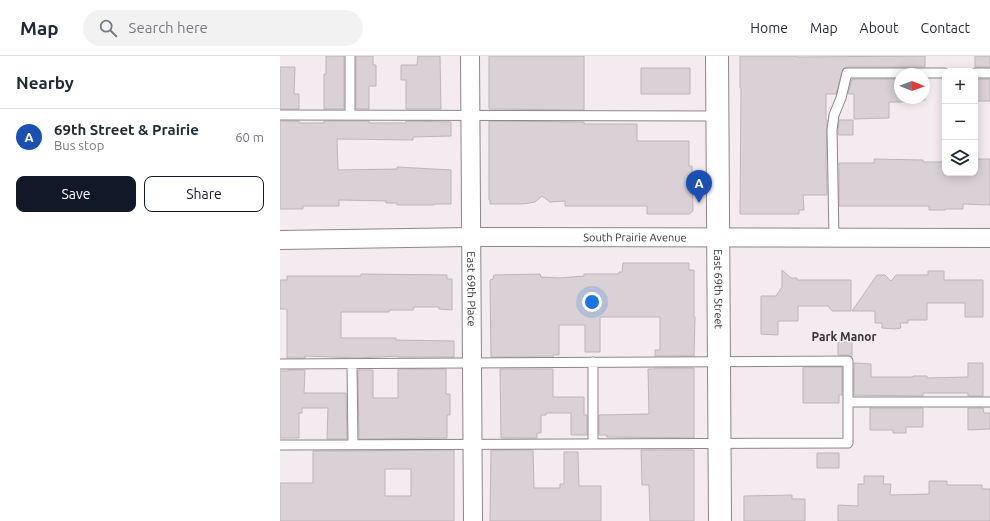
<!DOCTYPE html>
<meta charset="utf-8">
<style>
body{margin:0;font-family:Ubuntu,sans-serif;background:#f2f2f3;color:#1f2937}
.controls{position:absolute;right:12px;top:12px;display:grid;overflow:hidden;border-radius:8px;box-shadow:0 2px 10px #0003}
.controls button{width:36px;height:36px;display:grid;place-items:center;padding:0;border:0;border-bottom:1px solid #e0e1e3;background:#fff;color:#1f2937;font:20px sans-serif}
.compass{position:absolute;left:614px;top:12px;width:36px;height:36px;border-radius:50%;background:#fff;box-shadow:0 2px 10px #0003;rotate:91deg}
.you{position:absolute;left:312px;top:246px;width:14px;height:14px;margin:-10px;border:3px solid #fff;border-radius:50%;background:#1a73e8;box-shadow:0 0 0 6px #1a73e833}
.badge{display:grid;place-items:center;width:26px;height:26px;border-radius:50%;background:#111827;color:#fff;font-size:13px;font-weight:700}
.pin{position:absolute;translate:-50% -33px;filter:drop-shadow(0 1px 2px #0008)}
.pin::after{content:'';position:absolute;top:21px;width:14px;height:12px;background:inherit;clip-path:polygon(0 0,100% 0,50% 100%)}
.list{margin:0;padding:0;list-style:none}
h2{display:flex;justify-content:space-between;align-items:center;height:52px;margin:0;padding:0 16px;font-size:17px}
h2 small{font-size:13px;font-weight:400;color:#747a83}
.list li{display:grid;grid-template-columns:26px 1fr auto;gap:12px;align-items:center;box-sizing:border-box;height:56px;padding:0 16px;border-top:1px solid #e0e1e3}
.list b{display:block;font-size:15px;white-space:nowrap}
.list p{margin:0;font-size:13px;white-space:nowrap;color:#747a83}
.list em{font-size:13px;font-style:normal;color:#747a83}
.actions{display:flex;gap:8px;padding:12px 16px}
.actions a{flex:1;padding:9px 0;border:1px solid #111827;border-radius:8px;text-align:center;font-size:14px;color:#111827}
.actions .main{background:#111827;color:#fff}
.icon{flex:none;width:22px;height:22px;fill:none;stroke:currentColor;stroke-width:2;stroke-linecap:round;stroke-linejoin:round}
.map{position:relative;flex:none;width:710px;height:465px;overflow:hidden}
header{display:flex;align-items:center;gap:24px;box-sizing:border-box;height:56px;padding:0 20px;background:#fff;border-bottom:1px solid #e0e1e3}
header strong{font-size:19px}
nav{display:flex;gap:22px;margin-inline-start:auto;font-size:14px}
.search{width:280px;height:36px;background:#f2f2f3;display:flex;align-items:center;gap:10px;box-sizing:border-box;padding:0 14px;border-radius:22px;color:#747a83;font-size:15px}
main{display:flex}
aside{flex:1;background:#fff}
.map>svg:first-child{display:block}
.building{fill:#d9d1d5;stroke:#bdb5b9;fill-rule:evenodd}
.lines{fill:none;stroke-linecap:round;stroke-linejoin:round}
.service-casing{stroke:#8e868a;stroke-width:11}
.minor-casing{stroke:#8e868a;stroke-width:20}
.tertiary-casing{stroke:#8e868a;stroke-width:24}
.service{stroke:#fff;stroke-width:9}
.minor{stroke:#fff;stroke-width:18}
.tertiary{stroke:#fff;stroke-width:22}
.labels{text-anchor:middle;stroke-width:3.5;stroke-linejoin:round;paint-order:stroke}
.street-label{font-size:11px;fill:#353233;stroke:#f3ebef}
.neighbourhood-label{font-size:12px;font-weight:bold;fill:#353233;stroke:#f3ebef}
</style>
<header>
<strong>Map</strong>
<div class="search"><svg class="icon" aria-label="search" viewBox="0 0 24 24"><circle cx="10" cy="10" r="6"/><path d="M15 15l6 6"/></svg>Search here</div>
<nav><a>Home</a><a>Map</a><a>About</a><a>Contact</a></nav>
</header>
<main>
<aside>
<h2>Nearby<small></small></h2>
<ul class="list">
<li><span class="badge" style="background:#1a4fb4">A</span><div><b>69th Street &amp; Prairie</b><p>Bus stop</p></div><em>60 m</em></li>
</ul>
<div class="actions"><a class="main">Save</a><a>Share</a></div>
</aside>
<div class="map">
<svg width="710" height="465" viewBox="0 0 710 465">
<rect width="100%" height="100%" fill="#f3ebef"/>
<path class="building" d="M46 0H64V53H44V18H46Z
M76 0H93V9H96V30H89V53H76Z
M138 0H160L161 53H126V24H121V9H137Z
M209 0H304V54L209 53Z
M460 0H517V1L645 0V11H567L563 13 556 38H546V64H547L546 107 547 139H523L524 154H519V158H460L461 32H460Z
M695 0H710V11H695Z
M0 11H15L14 38H19V53H0Z
M361 12H410V38H361Z
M572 23H620V42H644L645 23V44H626V46H609V62L574 63V38H568Z
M695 23H710V45H695Z
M559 64H573V79H558Z
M0 65H19V67H44V65H89V67H126V65L171 66V80L133 81V84L57 83 58 114 117 113V111L171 114V148H154V149H117V147H106V145L59 144V150H23V153H0Z
M209 65 304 66V68H357V85H409V110H412L413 155 409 158H367V150H285V145L270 146 262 140 255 146 243 148H210V144H209Z
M594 103 643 104V106H665V117H695V103H710V149L683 148V153H665V154H649V150H559V107H594Z
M343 207H409V214H414V261H415L414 300H375V294H380V261H320V296H305V269H279V299H273V301H211L210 224 213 223 214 219 260 218 261 221 279 222 304 220V218H339V216H342Z
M502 214 511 222H517V224H571V255H552L548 250H518V265H498V279L481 278V240H496L502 231Z
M648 215H664V224H703V261H685V247H647V264H628V267H620L621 272 615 273 602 272V267H595V255H572L597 219H605L611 225 616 219H648Z
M81 218 167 219V223H172V254L159 253V251H134L133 254H109V256H61V282H116V284L174 285V301H118V300L78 302 25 300V302H7V253H0V224H7V220H81Z
M558 286H572V301L568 299H558Z
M574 307 591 308V321H633V320H647V322L688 321V307H703V340H688V337H643V340L574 339Z
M523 311H562V339H559V347H523Z
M375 312H414V382L327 381V379H319V359L369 358 368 313H375Z
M118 313H166V338H170V359H167V382L79 383 78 314H93V342H118Z
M220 313H273V341H304V359H307V379H291V357H266V359H261V377H257V382H221Z
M8 314H25L24 337H66L67 383H47L48 352H22V357H19V382H0V315H8Z
M590 352H643V371H626V377H613V374H590Z
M688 352H703L704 357H710V373L688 374Z
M174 394V465H0V427H33V395ZM105 413H131V440H105Z
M211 394H253L254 432H280V428H284V396H298L299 430H321V465H210Z
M361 394H414V465H370L369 429H362Z
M537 397H559V412H537Z
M584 420H604L603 428H611L610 439 649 438V425H667V429H702V433H710V465H558V449L578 450V428H584Z
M512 439V443H525V465H464V440Z"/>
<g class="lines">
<g class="service-casing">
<path id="service" d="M695 17H710
M0 59 437 60
M70 59V0
M554 182 552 74 554 59 561 42 567 17H665
M0 308 568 305V387L0 389
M72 308 73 388
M568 346H710
M313 388V306"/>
</g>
<g class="minor-casing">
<g id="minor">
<path id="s1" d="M190 0 193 465"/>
<path id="s2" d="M0 184 191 181 710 182"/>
</g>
</g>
<g class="tertiary-casing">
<g id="tertiary">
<path id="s3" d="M437 0 440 465"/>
</g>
</g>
<use href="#service" class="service"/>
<use href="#minor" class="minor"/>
<use href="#tertiary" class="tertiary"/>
</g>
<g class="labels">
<g class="street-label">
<text dy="4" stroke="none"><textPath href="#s2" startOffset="355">South Prairie Avenue</textPath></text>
<text dy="4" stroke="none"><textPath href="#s1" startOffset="233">East 69th Place</textPath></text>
<text dy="4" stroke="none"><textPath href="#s3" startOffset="233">East 69th Street</textPath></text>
</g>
<g class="neighbourhood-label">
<text x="564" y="285">Park Manor</text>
</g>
</g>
</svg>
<div class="controls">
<button>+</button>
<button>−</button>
<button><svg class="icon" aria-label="layers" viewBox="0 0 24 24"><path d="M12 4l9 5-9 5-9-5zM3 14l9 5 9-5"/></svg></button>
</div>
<svg class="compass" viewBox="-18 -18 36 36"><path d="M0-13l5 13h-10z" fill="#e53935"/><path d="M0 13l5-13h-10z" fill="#747a83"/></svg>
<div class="you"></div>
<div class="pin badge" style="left:419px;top:147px;background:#1a4fb4">A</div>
</div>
</main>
